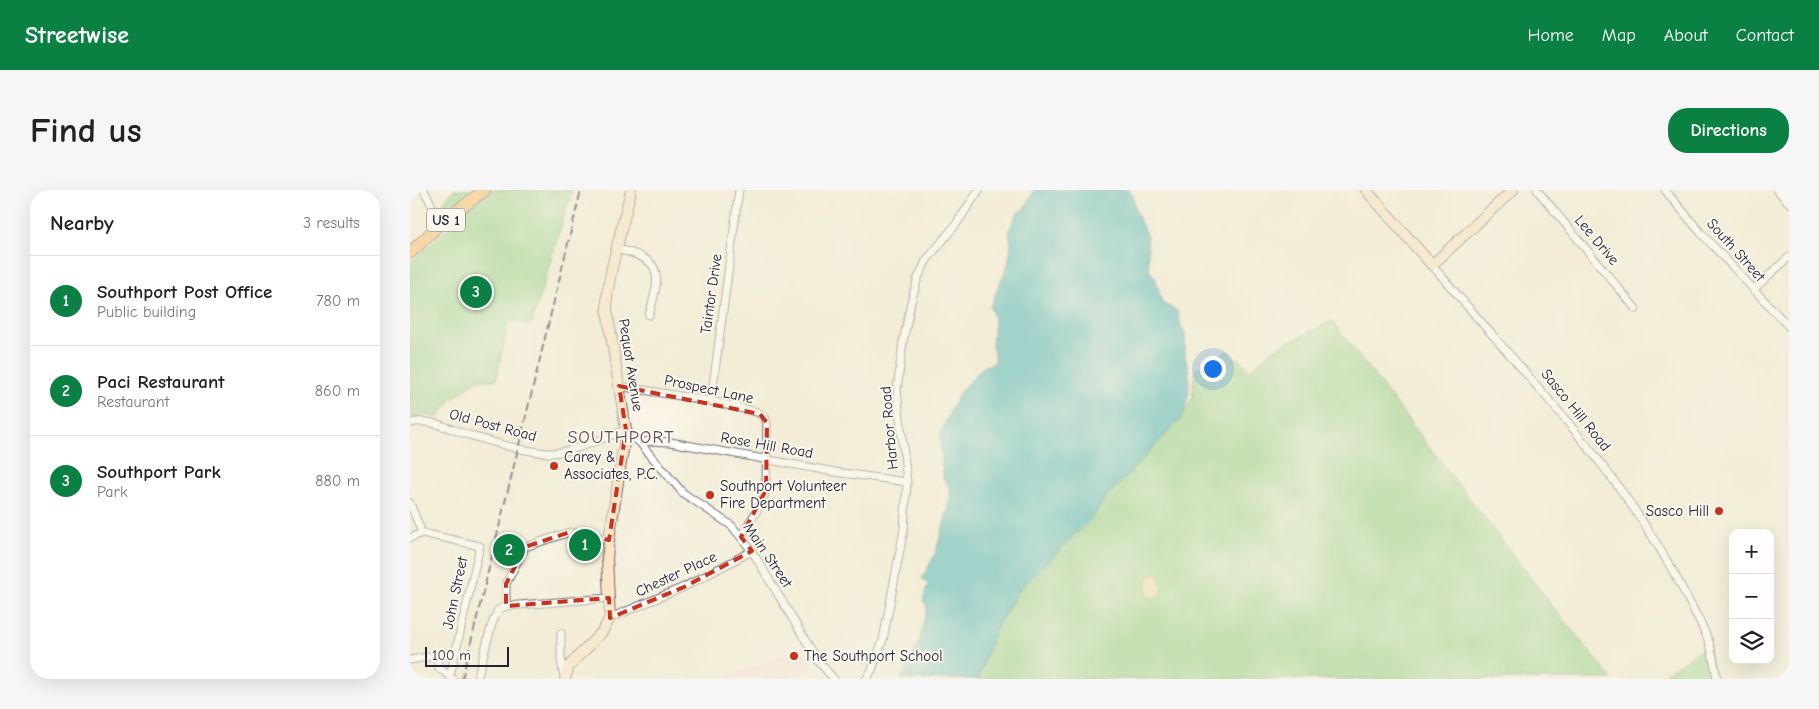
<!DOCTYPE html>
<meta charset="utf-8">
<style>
body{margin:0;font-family:"Comic Neue",sans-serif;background:#f6f6f6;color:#222}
.controls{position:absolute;right:15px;bottom:15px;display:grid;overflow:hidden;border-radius:10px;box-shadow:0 5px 20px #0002}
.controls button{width:45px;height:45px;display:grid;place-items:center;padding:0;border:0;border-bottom:1px solid #e0e0e0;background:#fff;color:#222;font:25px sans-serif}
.scale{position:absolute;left:15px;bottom:12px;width:84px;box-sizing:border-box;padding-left:5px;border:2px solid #22223b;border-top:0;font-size:14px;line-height:18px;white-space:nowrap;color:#22223b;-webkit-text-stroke:4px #fbf7ec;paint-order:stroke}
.you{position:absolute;left:802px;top:178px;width:18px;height:18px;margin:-12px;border:4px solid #fff;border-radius:50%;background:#1a73e8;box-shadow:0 0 0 8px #1a73e833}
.badge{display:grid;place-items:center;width:32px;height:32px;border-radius:50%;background:#0b8043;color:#fff;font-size:16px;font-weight:700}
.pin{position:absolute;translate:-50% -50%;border:2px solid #fff;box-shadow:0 1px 5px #0006}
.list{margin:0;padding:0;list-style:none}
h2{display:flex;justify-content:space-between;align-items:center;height:65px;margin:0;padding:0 20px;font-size:21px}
h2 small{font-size:16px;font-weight:400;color:#767676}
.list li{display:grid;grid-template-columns:32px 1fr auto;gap:15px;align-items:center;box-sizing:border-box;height:90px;padding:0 20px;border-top:1px solid #e0e0e0}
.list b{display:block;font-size:19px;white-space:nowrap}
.list p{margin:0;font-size:16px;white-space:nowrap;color:#767676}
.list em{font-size:16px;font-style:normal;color:#767676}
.icon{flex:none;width:28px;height:28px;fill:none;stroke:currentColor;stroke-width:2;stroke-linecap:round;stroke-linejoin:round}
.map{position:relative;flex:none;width:1379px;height:489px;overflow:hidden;border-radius:20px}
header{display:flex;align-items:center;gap:30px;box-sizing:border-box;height:70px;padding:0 25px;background:#0b8043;color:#fff}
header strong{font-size:24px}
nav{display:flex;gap:28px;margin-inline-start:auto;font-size:18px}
.intro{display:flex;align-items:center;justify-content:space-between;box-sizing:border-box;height:120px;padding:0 30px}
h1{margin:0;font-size:35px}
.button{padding:12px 22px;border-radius:20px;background:#0b8043;color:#fff;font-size:18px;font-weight:700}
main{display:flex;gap:30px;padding:0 30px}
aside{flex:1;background:#fff;border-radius:20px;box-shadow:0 5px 20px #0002}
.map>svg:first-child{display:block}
.built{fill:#f6cfd8}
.green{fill:#8fd088;stroke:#587962}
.sand{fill:#eeda9e;stroke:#887e6c}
.water{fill:#43b3ba;stroke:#326a7a}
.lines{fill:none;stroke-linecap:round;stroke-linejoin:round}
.street-casing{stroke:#6b6972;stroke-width:9}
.secondary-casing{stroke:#6b6972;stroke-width:12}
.primary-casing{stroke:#6b6972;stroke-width:13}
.street{stroke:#fff;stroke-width:7}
.secondary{stroke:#fde5c5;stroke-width:10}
.primary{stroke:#fabe6d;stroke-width:11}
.rail{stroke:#22223b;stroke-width:2;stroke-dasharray:8 4;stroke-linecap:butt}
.marked{fill:none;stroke:#c8321e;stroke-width:4;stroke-dasharray:10 6;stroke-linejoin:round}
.poi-dot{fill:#c8321e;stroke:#fbf7ec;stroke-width:2}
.labels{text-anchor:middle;stroke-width:4;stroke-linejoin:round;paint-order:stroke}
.shield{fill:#fbf7ec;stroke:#636270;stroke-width:1}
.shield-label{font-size:14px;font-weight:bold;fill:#22223b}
.street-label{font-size:15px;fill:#22223b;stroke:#fbf7ec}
.poi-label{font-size:15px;fill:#22223b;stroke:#fbf7ec;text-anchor:start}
.quarter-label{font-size:18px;letter-spacing:1px;fill:#5f4b59;stroke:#fbf7ec}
</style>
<header>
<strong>Streetwise</strong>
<nav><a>Home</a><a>Map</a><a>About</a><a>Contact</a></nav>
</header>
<div class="intro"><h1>Find us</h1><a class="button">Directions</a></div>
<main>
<aside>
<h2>Nearby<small>3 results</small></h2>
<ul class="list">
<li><span class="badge">1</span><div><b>Southport Post Office</b><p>Public building</p></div><em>780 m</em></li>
<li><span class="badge">2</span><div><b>Paci Restaurant</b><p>Restaurant</p></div><em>860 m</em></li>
<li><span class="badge">3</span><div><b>Southport Park</b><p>Park</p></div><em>880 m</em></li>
</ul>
</aside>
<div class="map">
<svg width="1379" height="489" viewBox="0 0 1379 489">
<rect width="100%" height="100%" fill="#fbf7ec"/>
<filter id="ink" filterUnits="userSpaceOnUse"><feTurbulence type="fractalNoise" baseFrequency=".02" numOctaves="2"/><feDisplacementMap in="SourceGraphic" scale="10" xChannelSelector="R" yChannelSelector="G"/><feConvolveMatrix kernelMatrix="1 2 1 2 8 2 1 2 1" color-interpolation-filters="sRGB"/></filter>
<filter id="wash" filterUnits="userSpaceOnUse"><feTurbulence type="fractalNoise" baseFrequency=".0096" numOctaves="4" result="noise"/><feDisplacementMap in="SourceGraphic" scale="20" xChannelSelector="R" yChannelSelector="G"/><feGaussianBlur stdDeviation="1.12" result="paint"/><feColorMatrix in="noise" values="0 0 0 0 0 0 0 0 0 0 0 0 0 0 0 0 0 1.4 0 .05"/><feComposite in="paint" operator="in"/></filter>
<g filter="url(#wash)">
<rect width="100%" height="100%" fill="#f3edd7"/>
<path class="built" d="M392 456 404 475 383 486 385 489H315Z"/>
<path class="green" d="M44 0H162L121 135 99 130 86 190H67L40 211 28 228 19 225 0 227V73L17 57 47 31 33 12Z
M922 131 1140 413 1202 489H568L584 442 609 400 682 328 695 309 773 226 782 208 785 180 817 161 841 180 862 160Z
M1298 455 1304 489H1246Z"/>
<path class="sand" d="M747 382 750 387 749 390 752 397 750 405 742 408 737 406 736 400 739 386Z"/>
<path class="water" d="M624 0H719L723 6 725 20 737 46 739 80 746 89 752 113 767 121 771 136 775 143V167L779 180V202L773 226 695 309 682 328 609 400 584 442 568 489H491L509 451 517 417 513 410 518 394 512 389 525 364 540 314V298L533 288 530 245 541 219 550 202 574 176 584 174 585 169 582 156 584 128 580 117 598 74 601 55 599 40 608 22 614 20Z"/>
</g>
<g filter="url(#ink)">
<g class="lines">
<g class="street-casing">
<path id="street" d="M14 0 31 33
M1127 0 1226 119
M1255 0 1291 43 1379 137
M1367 0 1379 13
M207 59C254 70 251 83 239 125
M1022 75C1109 179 1209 277 1272 398 1281 416 1292 433 1299 452 1303 464 1305 477 1307 489
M1343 100 1379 67
M209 196 301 211 347 222 355 227 357 233 356 300 352 312 331 347
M301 211 329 0
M0 233C21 228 39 239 59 245 84 253 112 261 138 263 159 264 195 247 216 240L230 253 241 251 260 252 425 282 497 292
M230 253 273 303 322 336 342 361 408 471 424 489
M0 313 12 343 70 356 40 486
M0 348 12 343
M96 416V394L115 357 160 342 199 350
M200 428 274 397 342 361
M151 443V468L153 483H156
M26 467 29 478 43 489
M0 470 46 462
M67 489 82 434 88 420 96 416 199 408
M456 489 462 480 473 450 494 339 497 292 487 200 493 152 501 112 508 88 516 71 547 33 569 0"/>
</g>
<g class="secondary-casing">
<path id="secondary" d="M956 0 1022 75 1103 0
M155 489 159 476 192 442 200 428 197 368 199 350 216 240 197 120V105L202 77 221 0"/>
</g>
<g class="primary-casing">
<path id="primary" d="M0 63 31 33 75 0"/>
</g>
<use href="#street" class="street"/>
<use href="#secondary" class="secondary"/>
<use href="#primary" class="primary"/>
<path class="rail" d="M52 489 171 0"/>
</g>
</g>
<path d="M0 0H1379V489H0ZM209 196 350 224 357 233 356 300 331 347 342 361 274 397 200 428 199 408 96 416V394L115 357 160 342 199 350 216 240Z" fill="#f3edd7" fill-opacity=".55" fill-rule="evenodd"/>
<path class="marked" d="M209 196 350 224 357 233 356 300 331 347 342 361 274 397 200 428 199 408 96 416V394L115 357 160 342 199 350 216 240Z"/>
<g class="poi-dot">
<circle cx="144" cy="276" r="5"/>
<circle cx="300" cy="305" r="5"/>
<circle cx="1309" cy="321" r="5"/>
<circle cx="384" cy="466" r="5"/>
</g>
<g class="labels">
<rect class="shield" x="17" y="18.5" width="38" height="23" rx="4"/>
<g class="shield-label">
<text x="36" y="35">US 1</text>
</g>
<g class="street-label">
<text transform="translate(1187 50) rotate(50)" y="5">Lee Drive</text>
<text transform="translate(1326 60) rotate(48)" y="5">South Street</text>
<text transform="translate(301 104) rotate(-82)" y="5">Taintor Drive</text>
<text transform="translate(221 175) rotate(81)" y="5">Pequot Avenue</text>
<text transform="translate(299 199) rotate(12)" y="5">Prospect Lane</text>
<text transform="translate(1166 220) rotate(51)" y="5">Sasco Hill Road</text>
<text transform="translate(83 235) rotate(15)" y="5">Old Post Road</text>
<text transform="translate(479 238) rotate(-95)" y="5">Harbor Road</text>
<text transform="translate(357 255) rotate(10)" y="5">Rose Hill Road</text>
<text transform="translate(358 365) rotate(56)" y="5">Main Street</text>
<text transform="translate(266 384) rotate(-25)" y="5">Chester Place</text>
<text transform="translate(45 403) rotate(-78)" y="5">John Street</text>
</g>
<g class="poi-label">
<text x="154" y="272">Carey &amp;<tspan x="154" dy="17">Associates, P.C.</tspan></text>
<text x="310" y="301">Southport Volunteer<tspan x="310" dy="17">Fire Department</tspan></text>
<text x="1299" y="326" text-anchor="end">Sasco Hill</text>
<text x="394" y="471">The Southport School</text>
</g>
<g class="quarter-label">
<text x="211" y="253">SOUTHPORT</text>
</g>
</g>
</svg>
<div class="controls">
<button>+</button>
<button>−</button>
<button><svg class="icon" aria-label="layers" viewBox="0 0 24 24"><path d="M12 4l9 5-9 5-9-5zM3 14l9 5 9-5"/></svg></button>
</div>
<div class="scale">100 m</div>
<div class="you"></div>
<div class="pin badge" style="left:175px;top:355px">1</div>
<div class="pin badge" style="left:99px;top:360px">2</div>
<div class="pin badge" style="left:66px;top:102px">3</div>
</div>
</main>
